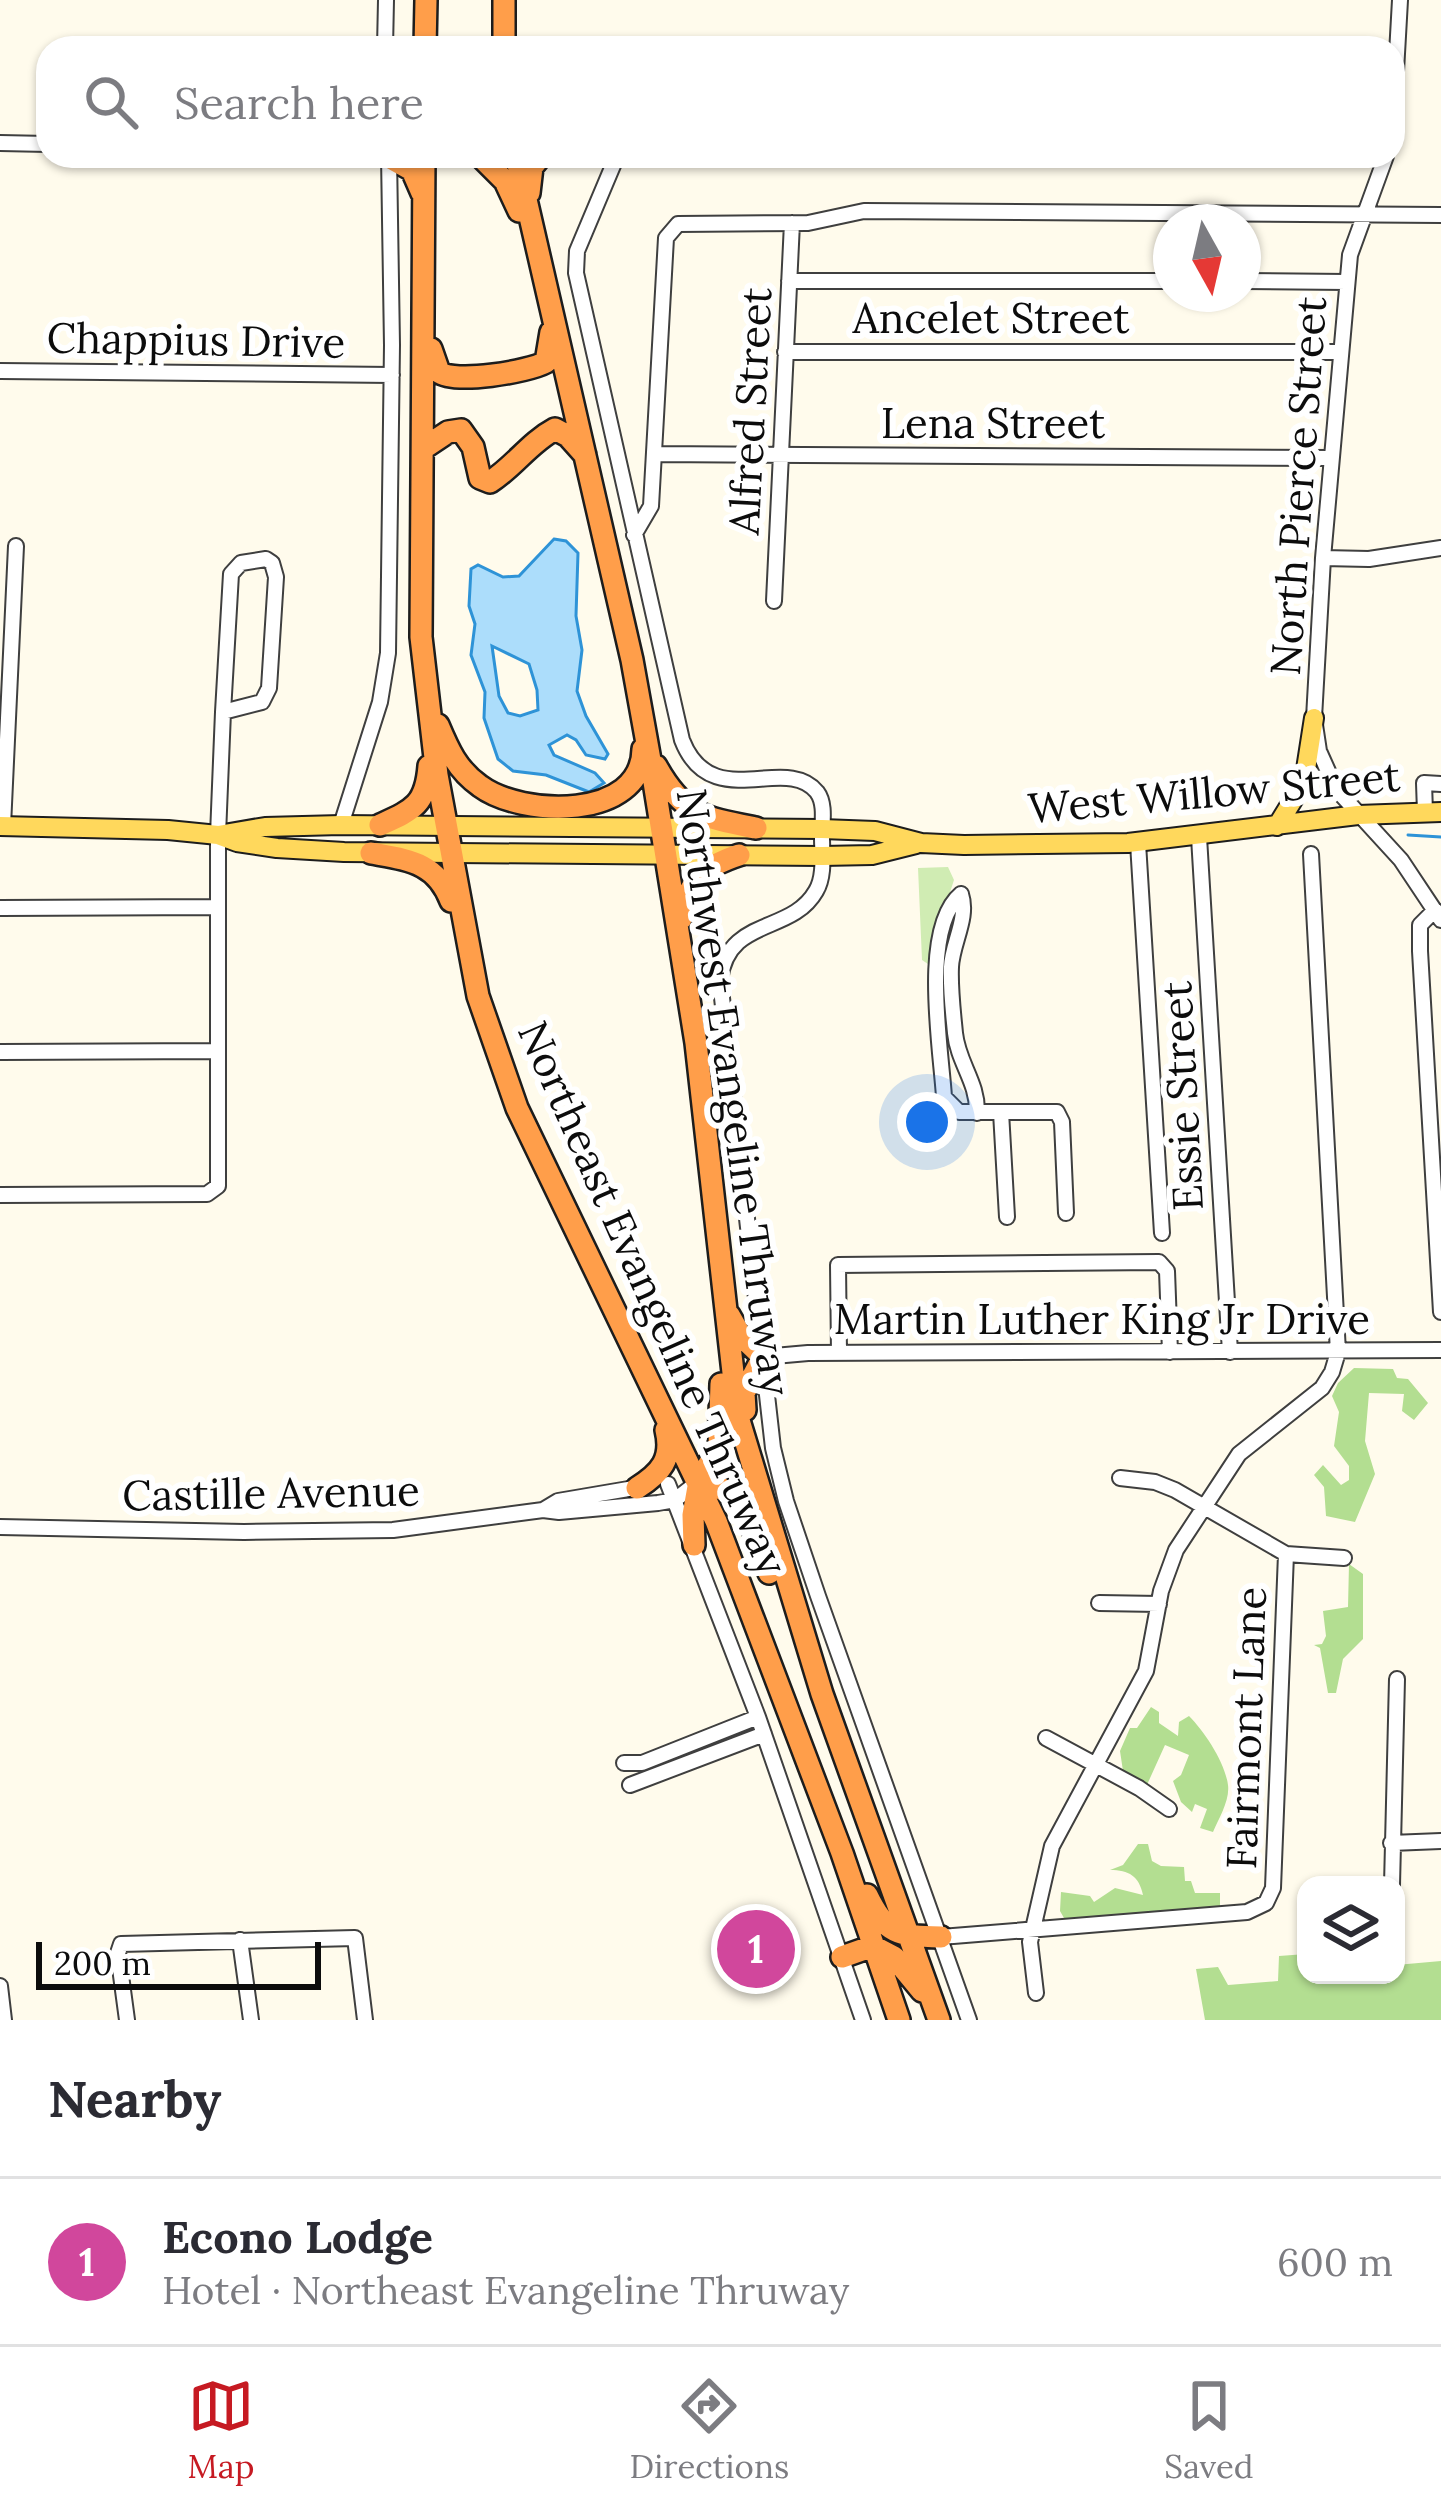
<!DOCTYPE html>
<meta charset="utf-8">
<style>
body{margin:0;font-family:Lora,serif;background:#f7f7f7;color:#2b2b33}
.controls{position:absolute;right:36px;bottom:36px;display:grid;overflow:hidden;border-radius:24px;box-shadow:0 3px 9px #0004}
.controls button{width:108px;height:108px;display:grid;place-items:center;padding:0;border:0;border-bottom:3px solid #e1e1e2;background:#fff;color:#2b2b33;font:60px sans-serif}
.compass{position:absolute;left:1153px;top:204px;width:108px;height:108px;border-radius:50%;background:#fff;box-shadow:0 3px 9px #0004;rotate:172deg}
.scale{position:absolute;left:36px;bottom:30px;width:285px;box-sizing:border-box;padding-left:12px;border:6px solid #0c0c0c;border-top:0;font-size:33px;line-height:42px;white-space:nowrap;color:#0c0c0c;-webkit-text-stroke:9px #fff;paint-order:stroke}
.you{position:absolute;left:927px;top:1122px;width:42px;height:42px;margin:-30px;border:9px solid #fff;border-radius:50%;background:#1a73e8;box-shadow:0 0 0 18px #1a73e833}
.badge{display:grid;place-items:center;width:78px;height:78px;border-radius:50%;background:#c61a22;color:#fff;font-size:39px;font-weight:700}
.pin{position:absolute;translate:-50% -50%;border:6px solid #fff;box-shadow:0 3px 12px #0006}
.list{margin:0;padding:0;list-style:none}
h2{display:flex;justify-content:space-between;align-items:center;height:156px;margin:0;padding:0 48px;font-size:51px}
h2 small{font-size:39px;font-weight:400;color:#7c7c81}
.list li{display:grid;grid-template-columns:78px 1fr auto;gap:36px;align-items:center;box-sizing:border-box;height:168px;padding:0 48px;border-top:3px solid #e1e1e2}
.list b{display:block;font-size:45px;white-space:nowrap}
.list p{margin:0;font-size:39px;white-space:nowrap;color:#7c7c81}
.list em{font-size:39px;font-style:normal;color:#7c7c81}
.icon{flex:none;width:66px;height:66px;fill:none;stroke:currentColor;stroke-width:2;stroke-linecap:round;stroke-linejoin:round}
.map{position:relative;flex:none;width:1441px;height:2020px;overflow:hidden}
.search{position:absolute;background:#fff;box-shadow:0 3px 9px #0004;left:36px;right:36px;top:36px;height:132px;display:flex;align-items:center;gap:30px;box-sizing:border-box;padding:0 42px;border-radius:36px;color:#7c7c81;font-size:45px}
.sheet{height:324px;background:#fff}
nav{display:flex;justify-content:space-around;align-items:center;box-sizing:border-box;height:168px;border-top:3px solid #e1e1e2;background:#fff;font-size:33px;color:#7c7c81}
nav a{display:grid;justify-items:center;gap:6px}
nav .on{color:#c61a22}
.map>svg:first-child{display:block}
.green{fill:#d0ecb3}
.forest{fill:#b3de91}
.water{fill:#acddfb;stroke:#2e93d7;stroke-width:3;fill-rule:evenodd}
.lines{fill:none;stroke-linecap:round;stroke-linejoin:round}
.stream{stroke:#2e93d7;stroke-width:3}
.minor-casing{stroke:#3f3f3f;stroke-width:18}
.major-casing{stroke:#1d1d1d;stroke-width:22}
.highway-casing{stroke:#1d1d1d;stroke-width:26}
.minor{stroke:#fff;stroke-width:14}
.major{stroke:#ffd85c;stroke-width:18}
.highway{stroke:#ff9e4a;stroke-width:21}
.labels{text-anchor:middle;stroke-width:12;stroke-linejoin:round;paint-order:stroke}
.street-label{font-size:42px;fill:#0c0c0c;stroke:#fff}
</style>
<div class="map">
<svg width="1441" height="2020" viewBox="0 0 1441 2020">
<rect width="100%" height="100%" fill="#fffbec"/>
<path class="green" d="M948 867 954 880 932 947 931 966 922 960 918 868Z"/>
<path class="forest" d="M1354 1368 1393 1369 1397 1378 1408 1379 1428 1403 1414 1420 1402 1411 1404 1394 1369 1393 1365 1441 1375 1474 1355 1522 1326 1516 1324 1487 1314 1475 1323 1465 1341 1485 1349 1480V1466L1334 1446 1339 1412 1332 1396 1338 1383Z
M1349 1564 1363 1574V1639L1343 1659 1336 1693H1328L1320 1648 1314 1645 1322 1644 1326 1636 1323 1611 1348 1607Z
M1151 1707 1159 1712V1723L1178 1736 1179 1722 1189 1716C1204 1731 1225 1762 1228 1785 1230 1800 1219 1818 1213 1832L1200 1828 1207 1809 1195 1804 1192 1812 1181 1802 1173 1781 1181 1775 1189 1755 1165 1745 1146 1787 1123 1771 1120 1751 1130 1728H1137Z
M1138 1844H1148L1152 1861 1161 1866 1184 1867 1185 1881H1191L1195 1893H1220V1906L1068 1925 1060 1911 1061 1892 1090 1896 1094 1902 1115 1888 1143 1895C1139 1876 1129 1870 1110 1870L1123 1865Z
M1306 1954V1975H1396V1965L1441 1961V2020H1205L1196 1969 1218 1967 1228 1985 1278 1981 1279 1956Z"/>
<path class="water" d="M554 539 566 541 578 553 576 616 582 650 577 691 586 716 608 754 605 759 586 755 576 740 567 735 549 745 554 755 595 773 604 783 589 792 546 775 513 771 498 759 484 718 485 692 471 655 475 624 469 606 471 569 478 565 503 577 519 576ZM492 646 529 664 537 690 538 710 520 716 508 713 499 696Z"/>
<g class="lines">
<path class="stream" d="M1408 835 1441 837"/>
<g class="minor-casing">
<path id="minor" d="M385 48 386 0
M1393 125 1400 0
M0 143 48 144
M617 156 577 251 576 273 682 740C711 815 786 753 817 792 826 804 822 823 822 837 822 854 825 876 816 891 791 935 728 916 720 980L773 1448 786 1501 818 1596 969 2020
M1386 156 1350 255 1323 558 1314 718 1319 751 1336 789 1401 860 1441 920
M789 281H1171
M1243 281 1347 282
M785 352H1340
M0 371 392 375
M654 454 1331 458
M634 535 651 506 666 238 678 224 808 223 864 211 1441 215
M1323 558 1369 559 1441 548
M266 559 272 563 276 577 269 688 262 702 223 712 231 574 241 563Z
M774 601 792 223
M1425 812 1424 783 1441 784
M341 825 380 702 388 653 392 345 389 156
M3 826 16 546
M1199 837 1230 1352
M1138 843 1162 1233
M961 894C920 928 941 1048 944 1097L959 1112H1057L1062 1122 1066 1213
M961 894C969 918 952 943 951 967 950 989 953 1012 955 1033 958 1063 978 1082 977 1113
M0 908 217 907
M1435 910 1420 925V951L1441 1312
M0 1052 218 1051
M1001 1112 1007 1217
M0 1195 207 1194 218 1186V835L223 712
M839 1353 838 1265 1159 1262 1167 1271 1170 1352
M763 1357 808 1353 1441 1350
M1120 1478 1155 1482 1175 1490 1286 1554 1344 1558
M668 1484 758 1717 863 2020
M543 1510 558 1501 640 1487
M0 1527 244 1532 393 1530 543 1510 559 1512 658 1503 675 1500 699 1481
M1099 1603 1159 1604
M1046 1738 1139 1788 1169 1809
M624 1763H642L758 1717
M630 1785 764 1734
M1391 1843 1441 1841
M1392 1885 1397 1679
M941 1937 1247 1912 1266 1903 1273 1888 1286 1554
M240 1940 251 2020
M0 1986 4 2020
M1036 1993 1030 1942 1052 1846 1146 1671 1161 1591 1176 1550 1239 1454 1322 1388 1332 1372 1338 1352 1311 854
M127 2020 118 1953 121 1944 355 1938 365 2020"/>
</g>
<g class="major-casing">
<path id="major" d="M0 826 168 830 218 835 237 842 277 848 344 852 822 856 872 855 916 844
M1277 826 1304 782 1314 718
M218 835 265 827 341 825 822 829 875 831 921 843 964 845 1128 843 1358 815 1441 812"/>
</g>
<g class="highway-casing">
<path id="highway" d="M504 0V48
M425 48 426 0
M387 156 412 170 422 193
M424 156 421 637 437 775 478 996 517 1108 716 1521 842 1853 899 2020
M480 156 505 181 519 211
M516 156 632 660 654 782 696 1043 738 1417 822 1694 939 2020
M529 193 532 167 541 156
M431 349 439 372C454 384 528 372 546 362L551 332
M424 448 448 432 461 430 473 447 480 478 490 482C515 466 529 443 555 429L568 436 585 455
M438 725C448 749 457 770 480 786 522 817 642 821 643 749
M656 766C683 815 704 818 756 828
M380 825C413 810 426 805 429 766
M371 853C409 860 436 862 451 901
M681 919C689 881 702 867 739 855
M729 1315 741 1336 763 1357 744 1393 745 1410
M699 1481C745 1487 755 1536 769 1573
M637 1488C661 1473 673 1459 666 1430
M694 1545 693 1515 699 1481 719 1447 721 1384
M867 1895C886 1935 898 1936 941 1937
M842 1957 873 1946 894 1957 922 1991"/>
</g>
<use href="#minor" class="minor"/>
<use href="#major" class="major"/>
<use href="#highway" class="highway"/>
</g>
<g class="labels">
<g class="street-label">
<text x="991" y="333">Ancelet Street</text>
<text transform="translate(196 340) rotate(1)" y="15">Chappius Drive</text>
<text transform="translate(750 411) rotate(-87)" y="15">Alfred Street</text>
<text x="993" y="438">Lena Street</text>
<text transform="translate(1298 486) rotate(-86)" y="15">North Pierce Street</text>
<text transform="translate(1214 792) rotate(-5)" y="15">West Willow Street</text>
<text transform="translate(734 1092) rotate(82)" y="15">Northwest Evangeline Thruway</text>
<text transform="translate(1182 1096) rotate(-93)" y="15">Essie Street</text>
<text transform="translate(653 1298) rotate(66)" y="15">Northeast Evangeline Thruway</text>
<text x="1102" y="1334">Martin Luther King Jr Drive</text>
<text transform="translate(271 1493) rotate(-1)" y="15">Castille Avenue</text>
<text transform="translate(1246 1728) rotate(-88)" y="15">Fairmont Lane</text>
</g>
</g>
</svg>
<div class="controls">
<button><svg class="icon" aria-label="layers" viewBox="0 0 24 24"><path d="M12 4l9 5-9 5-9-5zM3 14l9 5 9-5"/></svg></button>
</div>
<svg class="compass" viewBox="-18 -18 36 36"><path d="M0-13l5 13h-10z" fill="#e53935"/><path d="M0 13l5-13h-10z" fill="#7c7c81"/></svg>
<div class="scale">200 m</div>
<div class="you"></div>
<div class="pin badge" style="left:756px;top:1949px;background:#d1479c">1</div>
<div class="search"><svg class="icon" aria-label="search" viewBox="0 0 24 24"><circle cx="10" cy="10" r="6"/><path d="M15 15l6 6"/></svg>Search here</div>
</div>
<section class="sheet">
<h2>Nearby<small></small></h2>
<ul class="list">
<li><span class="badge" style="background:#d1479c">1</span><div><b>Econo Lodge</b><p>Hotel · Northeast Evangeline Thruway</p></div><em>600 m</em></li>
</ul>
</section>
<nav>
<a class="on"><svg class="icon" aria-label="map" viewBox="0 0 24 24"><path d="M3 6l6-2 6 2 6-2v14l-6 2-6-2-6 2zM9 4v14M15 6v14"/></svg>Map</a>
<a><svg class="icon" aria-label="directions" viewBox="0 0 24 24"><path d="M12 3l9 9-9 9-9-9zM9 14v-3h6M13 9l2 2-2 2"/></svg>Directions</a>
<a><svg class="icon" aria-label="saved" viewBox="0 0 24 24"><path d="M7 4h10v16l-5-4-5 4z"/></svg>Saved</a>
</nav>
